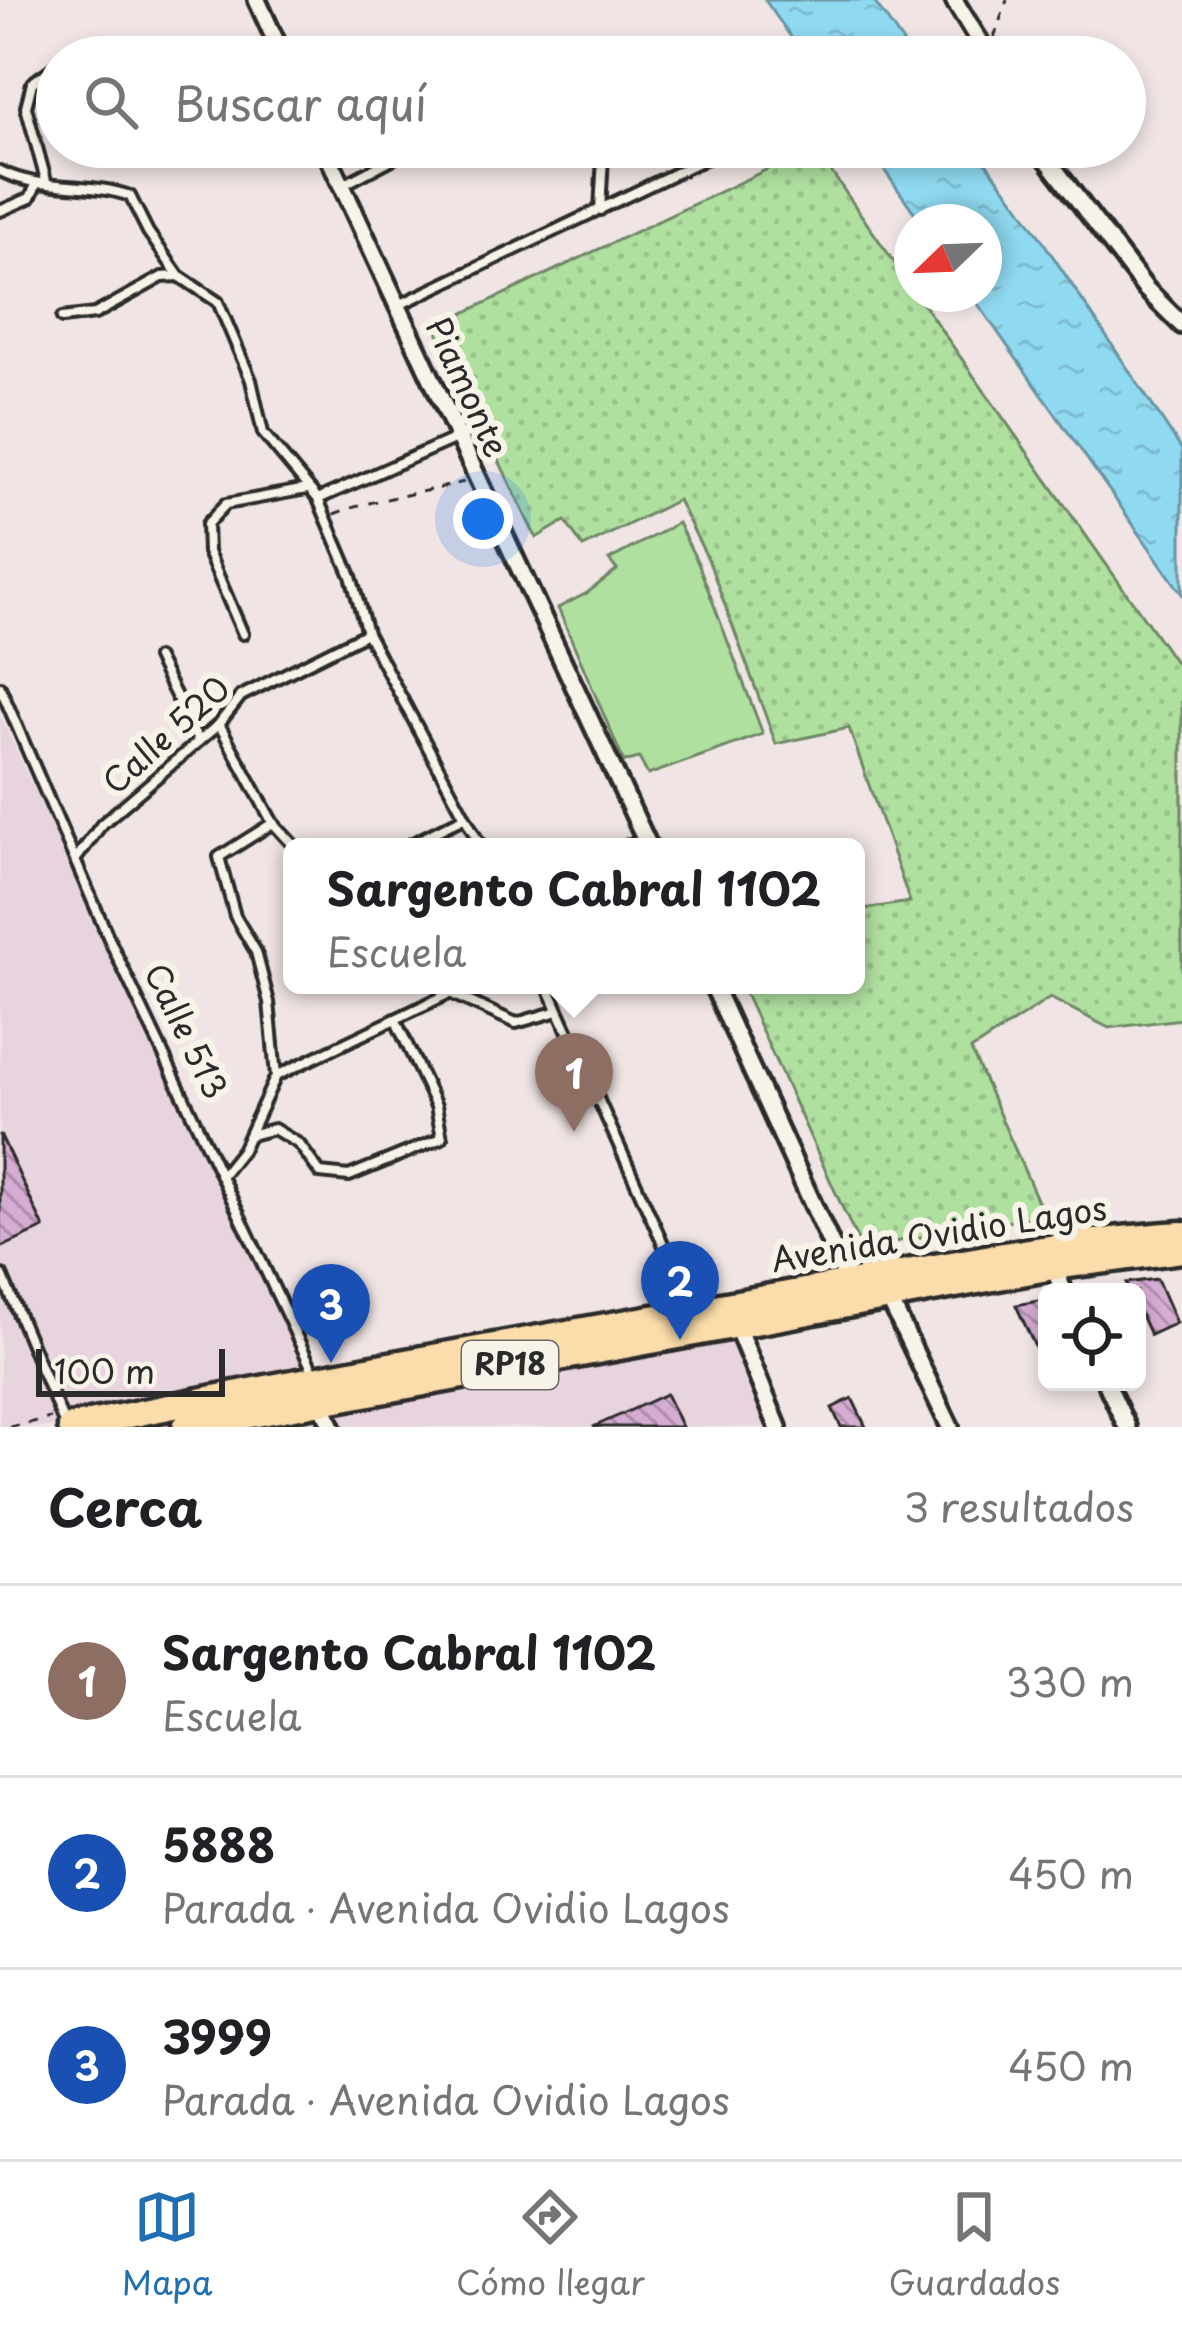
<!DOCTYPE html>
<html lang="es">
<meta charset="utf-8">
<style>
body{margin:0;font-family:"Playpen Sans",sans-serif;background:#f2f2f2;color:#202124}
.controls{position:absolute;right:36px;bottom:36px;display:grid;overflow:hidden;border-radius:18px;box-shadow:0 6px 18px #0003}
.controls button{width:108px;height:108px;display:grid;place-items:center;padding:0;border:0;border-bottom:3px solid #e0e0e0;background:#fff;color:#202124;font:60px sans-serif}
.compass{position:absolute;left:894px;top:204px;width:108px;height:108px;border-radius:50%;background:#fff;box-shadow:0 6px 18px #0003;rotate:247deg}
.scale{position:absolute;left:36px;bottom:30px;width:189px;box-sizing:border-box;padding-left:12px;border:6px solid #2b2b2b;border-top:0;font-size:33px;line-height:42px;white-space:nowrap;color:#2b2b2b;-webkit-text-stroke:9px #f7f3e8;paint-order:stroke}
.you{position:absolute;left:483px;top:519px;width:42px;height:42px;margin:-30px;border:9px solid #fff;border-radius:50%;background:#1a73e8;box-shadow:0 0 0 18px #1a73e833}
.badge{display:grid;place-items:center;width:78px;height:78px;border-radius:50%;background:#1f6fb2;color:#fff;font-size:39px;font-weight:700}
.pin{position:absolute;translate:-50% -99px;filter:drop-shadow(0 3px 6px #0008)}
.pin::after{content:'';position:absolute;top:63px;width:42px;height:36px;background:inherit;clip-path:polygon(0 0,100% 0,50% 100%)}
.popup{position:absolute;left:283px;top:838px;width:582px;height:156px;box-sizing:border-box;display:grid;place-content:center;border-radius:18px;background:#fff;filter:drop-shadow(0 3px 9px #0005);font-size:39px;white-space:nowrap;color:#757577}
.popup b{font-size:45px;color:#202124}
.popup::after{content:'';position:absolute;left:50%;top:100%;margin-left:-24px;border:24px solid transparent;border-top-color:#fff}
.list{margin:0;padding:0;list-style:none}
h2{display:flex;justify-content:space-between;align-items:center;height:156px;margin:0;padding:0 48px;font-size:51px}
h2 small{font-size:39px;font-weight:400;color:#757577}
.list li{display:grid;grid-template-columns:78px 1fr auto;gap:36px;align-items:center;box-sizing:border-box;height:192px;padding:0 48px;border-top:3px solid #e0e0e0}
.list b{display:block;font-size:45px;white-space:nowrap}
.list p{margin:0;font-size:39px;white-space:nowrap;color:#757577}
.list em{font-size:39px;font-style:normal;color:#757577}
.icon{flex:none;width:66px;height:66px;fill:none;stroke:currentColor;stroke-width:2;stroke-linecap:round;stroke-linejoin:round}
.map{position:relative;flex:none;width:1182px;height:1427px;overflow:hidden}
.search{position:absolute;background:#fff;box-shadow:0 6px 18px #0003;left:36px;right:36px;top:36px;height:132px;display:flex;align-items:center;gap:30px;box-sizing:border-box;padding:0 42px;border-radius:66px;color:#757577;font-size:45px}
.sheet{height:732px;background:#fff}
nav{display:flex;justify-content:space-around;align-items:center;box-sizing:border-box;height:168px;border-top:3px solid #e0e0e0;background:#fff;font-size:33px;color:#757577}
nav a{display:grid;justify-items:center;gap:6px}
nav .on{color:#1f6fb2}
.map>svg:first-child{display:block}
.built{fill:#e8d4df}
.grass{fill:url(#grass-dots);stroke:#6e8666;stroke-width:3}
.green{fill:#b0e0a0;stroke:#6e8666;stroke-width:3}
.water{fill:url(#water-ripples);stroke:#6894a2;stroke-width:3}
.building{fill:url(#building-back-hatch);stroke:#2b2b2b;stroke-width:3}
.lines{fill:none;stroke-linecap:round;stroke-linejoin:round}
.service-casing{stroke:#2b2b2b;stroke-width:16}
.minor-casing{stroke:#2b2b2b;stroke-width:24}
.primary-casing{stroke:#2b2b2b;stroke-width:33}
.path{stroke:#2b2b2b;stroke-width:3;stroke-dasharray:9 9;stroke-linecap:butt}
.service{stroke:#f7f3e8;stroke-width:8}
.minor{stroke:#f7f3e8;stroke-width:15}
.primary{stroke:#fbddab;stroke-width:24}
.labels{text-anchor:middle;stroke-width:12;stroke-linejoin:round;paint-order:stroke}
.shield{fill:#f7f3e8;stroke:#686764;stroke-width:3}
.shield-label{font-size:30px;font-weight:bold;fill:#2b2b2b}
.street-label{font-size:33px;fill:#2b2b2b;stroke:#f7f3e8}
</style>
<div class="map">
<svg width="1182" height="1427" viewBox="0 0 1182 1427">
<defs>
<pattern id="grass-dots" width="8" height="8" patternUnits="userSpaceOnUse" patternTransform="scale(3)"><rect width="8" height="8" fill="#b0e0a0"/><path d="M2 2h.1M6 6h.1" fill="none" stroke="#98c08a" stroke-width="1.8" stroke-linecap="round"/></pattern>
<pattern id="water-ripples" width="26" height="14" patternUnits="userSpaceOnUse" patternTransform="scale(3)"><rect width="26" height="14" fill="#90daf1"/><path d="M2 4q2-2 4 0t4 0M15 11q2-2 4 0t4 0" fill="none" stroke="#7cbbcf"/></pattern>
<pattern id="building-back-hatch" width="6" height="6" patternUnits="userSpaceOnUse" patternTransform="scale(3)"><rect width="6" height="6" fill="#d5acd2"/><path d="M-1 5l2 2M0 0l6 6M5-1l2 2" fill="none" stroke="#ad8cab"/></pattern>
</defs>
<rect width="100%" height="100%" fill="#f0e5e4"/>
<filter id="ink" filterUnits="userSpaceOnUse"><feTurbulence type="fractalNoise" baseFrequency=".00833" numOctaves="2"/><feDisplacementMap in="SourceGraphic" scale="24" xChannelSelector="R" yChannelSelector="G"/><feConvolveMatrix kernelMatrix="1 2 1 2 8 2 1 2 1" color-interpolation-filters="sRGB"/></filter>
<g filter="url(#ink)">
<path class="built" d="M0 715 307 1378 729 1302 778 1427H0Z"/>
<path class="grass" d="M814 147 912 288V294H916L1182 672V1019L1109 1028 1050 998 971 1050 1044 1215 861 1248 741 985H856V910L910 902 849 728 776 744 708 559 678 500 583 547 565 521 536 538 435 327Z"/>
<path class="green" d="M678 523 698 563 763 734 648 775 639 758 624 762 558 608 587 593 617 570 609 560Z"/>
<path class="water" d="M765 0H873L913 57H805Z
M868 147H974L1020 207 1182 450V594L971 294H984V222H921Z"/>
<path class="building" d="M0 1134 44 1228 0 1248Z
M1157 1279 1176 1323 1150 1335 1137 1306V1292H1130L1126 1283Z
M1043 1300 1047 1302V1347L1037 1351 1016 1305Z
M666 1394 682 1427H593L629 1411Z
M852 1398 866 1427H841L832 1408Z"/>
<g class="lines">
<g class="service-casing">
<path id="service" d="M77 57 102 47
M0 171C43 192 88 181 130 196L148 232 179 276 218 302 251 380 263 433 318 499 351 576 367 633 481 847
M47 184 26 107 32 83 57 65
M343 185 415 147
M600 210 603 157 617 147
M0 211 30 198 37 183
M397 306 730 147
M62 318 95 314 162 277 178 276
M318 499 456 438
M243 634 208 552 207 524 226 504 307 489
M157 658 198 740
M0 687 110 941 314 1373
M219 724 273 823 295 847
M273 823 219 857 235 916 256 952 269 1002 276 1076
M405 847 465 817
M621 847 642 840
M76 859 102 824 219 724 241 696 367 633
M547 985 691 1306
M250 1135 274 1129 299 1144 320 1173 349 1176 442 1138 436 1106 395 1019
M222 1175 242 1150 276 1076 450 993 516 1023 558 1011
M2 1275 64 1423"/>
</g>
<g class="minor-casing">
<path id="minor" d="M257 0 283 57
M954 0 989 57
M324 147 649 847
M1038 147 1145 288 1182 325
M713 985 851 1288
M1051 1261 1064 1292
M885 1290 950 1427
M735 1322 778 1427
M1106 1382 1127 1427
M319 1397 332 1427"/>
</g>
<g class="primary-casing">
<path id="primary" d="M71 1427C329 1373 589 1330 849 1283 960 1262 1069 1241 1182 1234
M185 1427 1053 1267 1182 1250"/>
</g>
<path class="path" d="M994 38 1007 0
M334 514C376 498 420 494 464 482
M10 1427 51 1418"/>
<use href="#service" class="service"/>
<use href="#minor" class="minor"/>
<use href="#primary" class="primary"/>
</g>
</g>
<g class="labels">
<rect class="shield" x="462" y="1341" width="96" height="48" rx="9"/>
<g class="shield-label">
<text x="510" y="1375">RP18</text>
</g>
<g class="street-label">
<text transform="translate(467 387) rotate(65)" y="12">Piamonte</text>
<text transform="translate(166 735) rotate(-42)" y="12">Calle 520</text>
<text transform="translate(186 1031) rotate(64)" y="12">Calle 513</text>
<text transform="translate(939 1234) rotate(-9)" y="12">Avenida Ovidio Lagos</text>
</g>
</g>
</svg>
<div class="controls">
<button><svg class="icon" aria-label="locate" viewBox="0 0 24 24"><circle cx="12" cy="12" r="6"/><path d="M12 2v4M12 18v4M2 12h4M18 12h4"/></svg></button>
</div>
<svg class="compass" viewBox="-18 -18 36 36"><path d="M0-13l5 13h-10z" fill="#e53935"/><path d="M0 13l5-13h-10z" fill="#757577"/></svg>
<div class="scale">100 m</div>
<div class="you"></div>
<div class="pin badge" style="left:574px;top:1132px;background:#8d6e63">1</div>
<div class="popup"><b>Sargento Cabral 1102</b>Escuela</div>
<div class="pin badge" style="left:680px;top:1340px;background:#1a4fb4">2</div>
<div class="pin badge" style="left:331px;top:1363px;background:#1a4fb4">3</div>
<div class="search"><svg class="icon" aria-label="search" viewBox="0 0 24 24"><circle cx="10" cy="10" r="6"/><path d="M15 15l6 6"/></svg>Buscar aquí</div>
</div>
<section class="sheet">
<h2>Cerca<small>3 resultados</small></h2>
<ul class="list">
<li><span class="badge" style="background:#8d6e63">1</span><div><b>Sargento Cabral 1102</b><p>Escuela</p></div><em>330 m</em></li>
<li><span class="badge" style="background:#1a4fb4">2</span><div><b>5888</b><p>Parada · Avenida Ovidio Lagos</p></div><em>450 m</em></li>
<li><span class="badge" style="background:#1a4fb4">3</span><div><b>3999</b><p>Parada · Avenida Ovidio Lagos</p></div><em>450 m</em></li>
</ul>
</section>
<nav>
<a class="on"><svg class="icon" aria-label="map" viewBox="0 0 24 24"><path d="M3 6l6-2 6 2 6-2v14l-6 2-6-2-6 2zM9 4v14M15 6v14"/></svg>Mapa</a>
<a><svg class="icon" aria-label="directions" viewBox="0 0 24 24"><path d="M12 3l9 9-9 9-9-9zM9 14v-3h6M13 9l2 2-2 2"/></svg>Cómo llegar</a>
<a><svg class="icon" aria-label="saved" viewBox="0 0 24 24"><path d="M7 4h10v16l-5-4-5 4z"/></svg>Guardados</a>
</nav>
